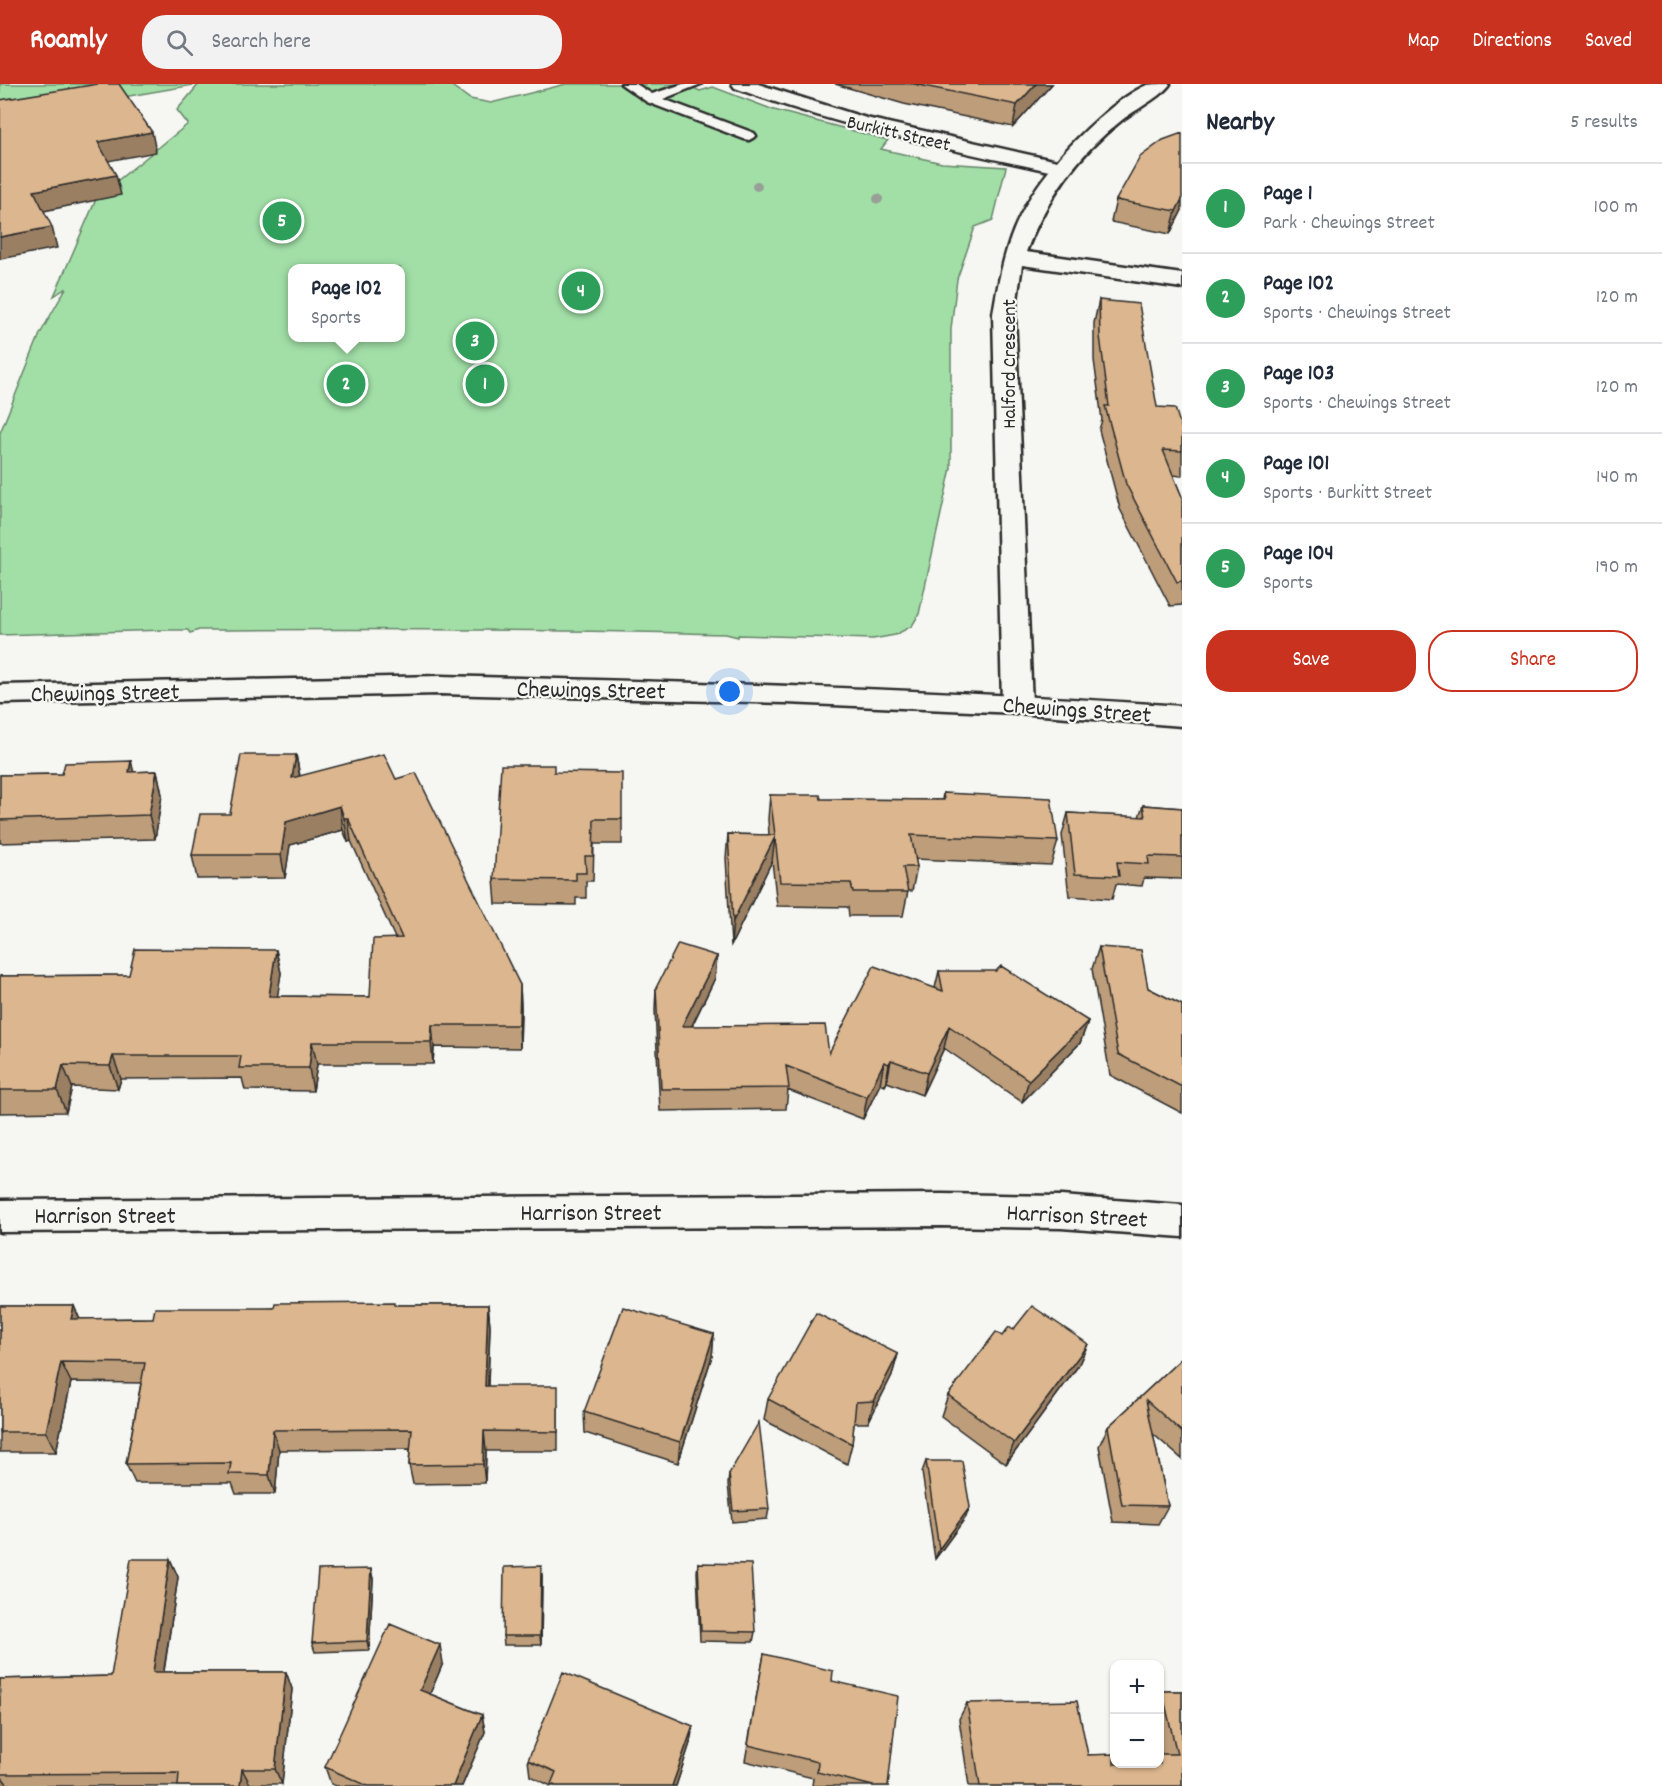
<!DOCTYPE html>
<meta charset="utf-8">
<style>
body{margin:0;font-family:Dekko,sans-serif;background:#f2f2f3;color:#1f2937}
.controls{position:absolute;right:18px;bottom:18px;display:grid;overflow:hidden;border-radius:12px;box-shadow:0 2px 4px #0004}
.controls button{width:54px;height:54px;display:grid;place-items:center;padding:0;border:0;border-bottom:2px solid #e0e1e3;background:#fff;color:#1f2937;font:30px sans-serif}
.you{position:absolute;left:730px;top:608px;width:21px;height:21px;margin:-15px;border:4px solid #fff;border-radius:50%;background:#1a73e8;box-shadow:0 0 0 9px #1a73e833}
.badge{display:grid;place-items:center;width:39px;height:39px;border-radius:50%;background:#c8321e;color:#fff;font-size:20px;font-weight:700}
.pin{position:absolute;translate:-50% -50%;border:3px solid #fff;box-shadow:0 2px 6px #0006}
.popup{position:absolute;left:288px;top:180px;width:117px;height:78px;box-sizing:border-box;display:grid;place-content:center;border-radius:12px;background:#fff;filter:drop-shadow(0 2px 4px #0005);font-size:20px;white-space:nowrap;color:#747a83}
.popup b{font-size:22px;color:#1f2937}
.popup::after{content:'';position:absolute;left:50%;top:100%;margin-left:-12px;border:12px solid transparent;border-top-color:#fff}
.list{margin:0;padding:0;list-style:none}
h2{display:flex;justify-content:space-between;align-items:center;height:78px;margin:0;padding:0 24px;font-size:26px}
h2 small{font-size:20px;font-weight:400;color:#747a83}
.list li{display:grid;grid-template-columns:39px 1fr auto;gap:18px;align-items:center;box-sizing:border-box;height:90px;padding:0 24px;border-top:2px solid #e0e1e3}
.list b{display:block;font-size:22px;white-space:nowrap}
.list p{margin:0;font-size:20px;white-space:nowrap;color:#747a83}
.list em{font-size:20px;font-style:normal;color:#747a83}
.actions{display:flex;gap:12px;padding:18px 24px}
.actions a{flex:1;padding:14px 0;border:2px solid #c8321e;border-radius:24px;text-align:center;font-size:21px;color:#c8321e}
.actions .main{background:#c8321e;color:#fff}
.icon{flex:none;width:33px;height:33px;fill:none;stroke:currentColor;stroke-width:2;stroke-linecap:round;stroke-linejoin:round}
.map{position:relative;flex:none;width:1182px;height:1702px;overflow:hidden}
header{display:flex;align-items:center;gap:36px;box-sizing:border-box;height:84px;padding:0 30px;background:#c8321e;color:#fff}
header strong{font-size:28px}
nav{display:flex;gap:33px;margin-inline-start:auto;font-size:21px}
.search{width:420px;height:54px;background:#f2f2f3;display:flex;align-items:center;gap:15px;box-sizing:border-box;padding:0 21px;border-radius:24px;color:#747a83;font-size:22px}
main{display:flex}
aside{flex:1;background:#fff}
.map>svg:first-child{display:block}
.green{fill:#a2dfa7;stroke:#668569;stroke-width:1.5;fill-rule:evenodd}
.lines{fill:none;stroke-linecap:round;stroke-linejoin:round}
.lane-casing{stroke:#2b2b2b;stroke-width:5}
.street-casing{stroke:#2b2b2b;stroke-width:5}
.secondary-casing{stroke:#2b2b2b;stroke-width:5}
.lane{fill:#f6f6f2;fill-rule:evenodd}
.street{fill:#f6f6f2;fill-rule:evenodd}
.secondary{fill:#f6f6f2;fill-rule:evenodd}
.tree{fill:#979f96}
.wall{fill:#bd9d7a;stroke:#2b2b2b;stroke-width:1.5}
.shaded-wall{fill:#9a7f63;stroke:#2b2b2b;stroke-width:1.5}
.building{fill:#dcb68e;stroke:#2b2b2b;stroke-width:1.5}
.labels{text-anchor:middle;stroke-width:4.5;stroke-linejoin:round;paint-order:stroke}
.far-street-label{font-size:20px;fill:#2b2b2b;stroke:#f6f6f2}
.street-label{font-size:24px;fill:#2b2b2b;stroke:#f6f6f2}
</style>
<header>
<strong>Roamly</strong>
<div class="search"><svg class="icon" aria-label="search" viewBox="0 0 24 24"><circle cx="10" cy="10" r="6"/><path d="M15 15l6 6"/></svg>Search here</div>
<nav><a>Map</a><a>Directions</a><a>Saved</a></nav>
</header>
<main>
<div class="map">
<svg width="1182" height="1702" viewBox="0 0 1182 1702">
<rect width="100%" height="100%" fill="#f6f6f2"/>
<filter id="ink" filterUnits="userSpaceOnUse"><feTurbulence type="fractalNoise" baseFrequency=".0167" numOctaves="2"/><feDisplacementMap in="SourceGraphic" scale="12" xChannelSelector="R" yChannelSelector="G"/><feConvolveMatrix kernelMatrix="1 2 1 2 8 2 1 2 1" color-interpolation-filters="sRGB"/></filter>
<g filter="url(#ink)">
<path class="green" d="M0 0H449L470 15 491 19 566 0H685L700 7 713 3 774 26 888 56 881 65 942 79 1006 83 993 136 975 143 957 195 951 245V384L919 530 912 542 895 551 873 555 738 551V553L726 550C550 545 375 545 199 546L190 549 188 546H165L0 551V349L40 250 66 204 54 212 97 113 188 40 177 26 199 0 0 34ZM292 184H400V254H292Z"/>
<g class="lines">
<g class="lane-casing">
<path id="lane" d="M621 0H636L652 10 683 0H701L663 15 754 49 756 52 749 56 744 55 647 18Z"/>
</g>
<g class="street-casing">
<path id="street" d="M732 0H758L866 34 1057 77C1077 53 1118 13 1147 1 1153 0 1163 0 1170 0 1162 12 1135 26 1122 36 1077 71 1046 115 1026 168L1182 190V204L1022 181 1015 230 1032 620 1027 627 1017 629 1007 627 1002 620 993 230C1002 174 1012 133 1049 87 943 64 837 42 735 4Z
M942 1110 1061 1112 1182 1121V1153L1061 1144 942 1142 0 1148V1116Z"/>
</g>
<g class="secondary-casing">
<path id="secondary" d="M440 592C688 598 935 605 1182 622V642L1017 629 786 619 440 610 0 619V601Z"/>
</g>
<use href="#lane" class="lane"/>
<use href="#street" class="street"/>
<use href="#secondary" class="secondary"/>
</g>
<g class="tree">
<circle cx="757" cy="102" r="5"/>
<circle cx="878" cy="115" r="5"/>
</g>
<path class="wall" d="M835 0H1052L1013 43 904 20Z
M1116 116 1182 126 1170 150 1111 138Z
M1099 216 1157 323 1182 346V390L1181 392 1173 391 1182 413V521L1170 522 1120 425 1099 346 1102 336 1094 276V239Z
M296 671 300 692 396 695 520 901 521 924 520 964 434 963 433 980H317L313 1007 245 1006 242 994 121 995 118 1005 72 1003 66 1028 0 1029V892L129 891 276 866 281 889 277 912 370 913 395 854 351 757 348 758 343 746 290 761 285 794 197 795 192 771 230 730Z
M131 677 133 688 157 687 162 711 155 755 0 759V691L62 690Z
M554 688 622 735V760H594L593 797H586V814H576V821L496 820 494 795Z
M943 709 1058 757 1051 781 915 775 917 783 912 807H908L903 832H849L848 823 777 822 772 777 731 861 726 774 728 750 769 751 768 735 770 711 821 715 942 716Z
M1143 721 1182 724V795L1144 794 1142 802 1116 800 1112 815 1069 812 1062 751 1068 729 1139 733Z
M1099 863 1148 904 1182 921V1029L1110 991 1092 885Z
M717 872 715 894 692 942 829 969 935 904 939 887 1088 937 1080 959 1022 1018 944 964 922 1011 887 998 885 1002 880 1000 863 1035 788 1006 786 1025 660 1027 655 926 656 904Z
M394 1221H488L490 1242 488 1302 558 1322V1367H486L485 1399 413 1400 409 1381 410 1365 279 1366 275 1410H236L232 1399H135L126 1380 141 1299 71 1298 56 1368H0V1222H74L79 1235 153 1234 274 1224Z
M714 1250 712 1272 678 1379 585 1349 584 1328Z
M1002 1252 1088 1260 1078 1282 1006 1380 941 1332 948 1311Z
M898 1270 892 1291 868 1339H854L852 1360 847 1380 764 1336 768 1315Z
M1182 1274V1375L1153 1350 1168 1422 1158 1440 1113 1438 1099 1362 1108 1343Z
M926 1377 966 1433 935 1475 922 1388Z
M729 1390 769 1425 767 1435 732 1438 728 1400Z
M170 1475 178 1493 164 1588H286L292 1605 282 1700H250L249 1702H0V1595L111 1592Z
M698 1479 755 1548 753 1558 700 1557 697 1488Z
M542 1492 541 1561H504L503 1552Z
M373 1495 369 1566 315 1568 312 1559Z
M764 1570 832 1597 888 1702H812L813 1694 745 1677Z
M443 1579 430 1610 482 1631 485 1648 462 1702H336L331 1700 325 1683Z
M1162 1607H1182V1702H969L959 1635 967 1619 1088 1671 1161 1670 1160 1663V1610Z
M690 1659 676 1702H551L530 1692 528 1676Z"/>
<path class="shaded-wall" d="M1036 0H1052L1013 43 1017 21Z
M152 48 156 68 103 78 98 58Z
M116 91 121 111 39 128 34 107Z
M1182 115V126L1170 150 1176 127Z
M52 143 57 164 0 175V153Z
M296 671 300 694H292Z
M131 677 137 701 129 688Z
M157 687 162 711 155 755 149 731Z
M340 722 343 746 290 761 285 794 281 771 286 738Z
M344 734H348L351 757 348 758Z
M775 753 772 777 731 861 733 837Z
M276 866 281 889 274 935 269 912Z
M717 872 715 894 681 964 682 942Z
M520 901 521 924 520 964 519 941Z
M1088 937 1080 959 1022 1018 1029 996Z
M432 941 434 963 433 980 431 958Z
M949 942 944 964 922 1011 927 989Z
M312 958 317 980 313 1007 309 984Z
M113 972 121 995 118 1005 110 982Z
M891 976 887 998 885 1002 889 980Z
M884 978 880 1000 863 1035 867 1013Z
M63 981 72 1003 66 1028 57 1006Z
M488 1221 490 1242 487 1322 485 1302Z
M74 1222 83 1242 71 1235Z
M714 1250 712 1272 678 1379 680 1358Z
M1088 1260 1078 1282 1006 1380 1014 1359Z
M898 1270 892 1291 868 1339 874 1317Z
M61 1278 71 1298 56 1368 46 1348Z
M273 1346 279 1366 275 1410 269 1391Z
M484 1347 486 1367 485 1399 483 1380Z
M970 1423 966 1433 935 1475 939 1465Z
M170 1475 178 1493 161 1605 153 1588Z
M541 1482 542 1492 541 1561 540 1552Z
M371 1485 373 1495 369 1566 367 1557Z
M440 1561 443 1579 424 1624 420 1606Z
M286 1588 292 1605 282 1700 275 1685Z
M482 1631 485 1648 462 1702H453Z
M693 1642 690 1659 676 1702H672Z
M242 1685 250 1700 249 1702H240Z
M0 1691 9 1702H0Z"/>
<path class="building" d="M98 0H119L152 48 98 58 116 91 34 107 52 143 0 153V16Z
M914 0H1036L1017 21Z
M1182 49V115L1176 127 1116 116 1140 73 1163 56Z
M1099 216 1139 220 1157 323 1175 324 1182 346V367L1163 366 1182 413V497L1177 498 1126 400 1105 322H1109L1100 252Z
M384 670 396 695 416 689 520 901 519 941H432L431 958H312L309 984H239L241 972H113L110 982 63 981 57 1006H0V892L129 891 135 865 276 866 269 912 370 913 373 855 402 854 348 734H344L340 722 286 738 281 771H192L200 730H230L241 671H296L292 694Z
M131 677 129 688 157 687 149 731 0 736V691L62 690 65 679Z
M501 681H554V688L622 689V735H594L593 772H585L586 789H576V796L494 795Z
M943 709 1051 714 1058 757 911 751 917 783H903L908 808H853L851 799 780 798 775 753 733 837 728 750 775 751 770 711H820L821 715 944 716Z
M1143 721 1182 724V773L1148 772 1149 780 1117 778 1119 792 1075 790 1068 729 1145 733Z
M678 860 717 872 682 942 825 941 829 969 874 882 943 907 939 887H996L1001 882 1088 937 1029 996 949 942 927 989 891 976 889 980 884 978 867 1013 786 982 789 1004 661 1005 656 904Z
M1099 863 1141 866 1148 904 1182 921V1003L1118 970Z
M394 1218V1221H488L485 1302H558V1348L484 1347 483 1380 409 1381 412 1345 273 1346 269 1391 229 1390 231 1379 126 1380 145 1279 61 1278 46 1348H0V1222H74L71 1235 153 1234 155 1224H274L275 1219Z
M1032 1222 1088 1260 1014 1359 948 1311 996 1248 1002 1252 1009 1243 1013 1246Z
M623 1223 714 1250 680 1358 584 1328Z
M816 1229 898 1270 874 1317 856 1318 852 1360 768 1315Z
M1182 1274V1348L1146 1316 1168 1422 1122 1421 1108 1343Z
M759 1338 769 1425 733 1427 729 1390Z
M926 1377H962L970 1423 939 1465Z
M131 1475H170L153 1588H286L275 1685H242L240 1702H178L179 1689 0 1690V1595L111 1592Z
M698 1479 751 1480 755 1548 701 1547Z
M541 1482 540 1552H503L504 1483Z
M371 1485 367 1557 312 1559 318 1486Z
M390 1540 440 1561 420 1606 482 1631 453 1702H368L325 1683Z
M764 1570 833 1587 832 1597 898 1612 888 1702H873L817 1688 818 1678 748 1661Z
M563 1588 693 1642 672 1702H556L551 1700 556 1688 528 1676Z
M1162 1607H1182V1702H980L967 1619 1077 1617 1088 1671 1114 1670V1680H1160V1670H1177Z"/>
</g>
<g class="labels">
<g class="far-street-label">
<text transform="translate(899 48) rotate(13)" y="7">Burkitt Street</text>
<text transform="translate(1008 280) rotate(-90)" y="7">Halford Crescent</text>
</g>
<g class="street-label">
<text transform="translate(591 605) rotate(1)" y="8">Chewings Street</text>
<text transform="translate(105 608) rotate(-1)" y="8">Chewings Street</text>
<text transform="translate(1077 625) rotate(4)" y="8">Chewings Street</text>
<text x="591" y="1136">Harrison Street</text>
<text x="105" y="1139">Harrison Street</text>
<text transform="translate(1077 1131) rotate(3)" y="8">Harrison Street</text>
</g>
</g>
</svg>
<div class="controls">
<button>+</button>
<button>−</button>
</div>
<div class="you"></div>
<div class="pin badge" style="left:485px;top:300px;background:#2e9e5b">1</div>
<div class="pin badge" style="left:346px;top:300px;background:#2e9e5b">2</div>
<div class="popup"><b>Page 102</b>Sports</div>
<div class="pin badge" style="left:475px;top:257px;background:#2e9e5b">3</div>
<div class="pin badge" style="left:581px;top:207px;background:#2e9e5b">4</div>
<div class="pin badge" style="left:282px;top:137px;background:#2e9e5b">5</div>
</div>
<aside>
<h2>Nearby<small>5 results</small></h2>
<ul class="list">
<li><span class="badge" style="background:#2e9e5b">1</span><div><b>Page 1</b><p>Park · Chewings Street</p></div><em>100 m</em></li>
<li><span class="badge" style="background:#2e9e5b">2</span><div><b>Page 102</b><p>Sports · Chewings Street</p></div><em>120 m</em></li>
<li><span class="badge" style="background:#2e9e5b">3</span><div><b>Page 103</b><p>Sports · Chewings Street</p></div><em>120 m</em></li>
<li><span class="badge" style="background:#2e9e5b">4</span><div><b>Page 101</b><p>Sports · Burkitt Street</p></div><em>140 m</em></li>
<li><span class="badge" style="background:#2e9e5b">5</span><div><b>Page 104</b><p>Sports</p></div><em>190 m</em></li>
</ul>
<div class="actions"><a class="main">Save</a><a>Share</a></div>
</aside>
</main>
